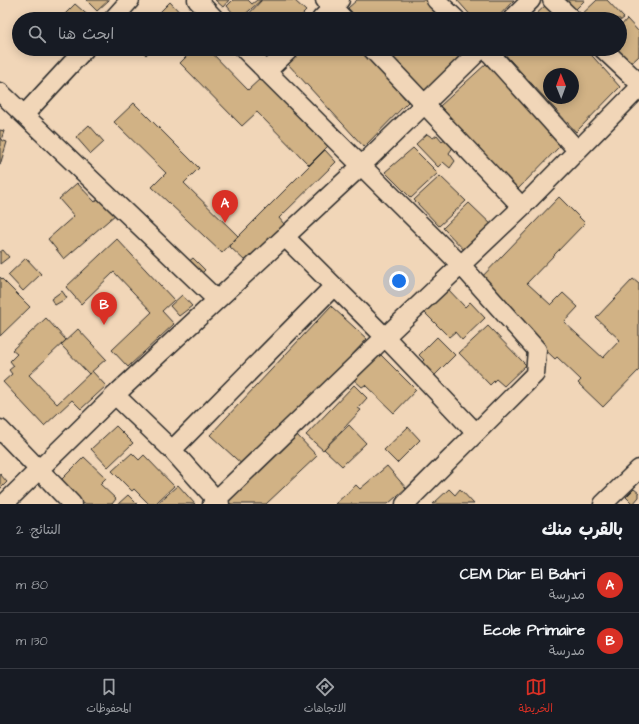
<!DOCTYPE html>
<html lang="ar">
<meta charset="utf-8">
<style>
body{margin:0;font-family:"Architects Daughter","Playpen Sans Arabic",sans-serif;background:#20242c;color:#f1f3f6;direction:rtl}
.compass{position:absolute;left:543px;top:68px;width:36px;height:36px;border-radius:50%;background:#171b24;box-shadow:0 2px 10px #0003;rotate:359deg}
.you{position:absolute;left:399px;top:281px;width:14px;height:14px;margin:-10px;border:3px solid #fff;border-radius:50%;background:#1a73e8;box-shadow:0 0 0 6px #1a73e833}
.badge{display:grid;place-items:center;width:26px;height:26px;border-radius:50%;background:#d93025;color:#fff;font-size:13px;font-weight:700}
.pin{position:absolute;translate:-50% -33px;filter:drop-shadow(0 1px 2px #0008)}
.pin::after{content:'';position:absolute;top:21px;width:14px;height:12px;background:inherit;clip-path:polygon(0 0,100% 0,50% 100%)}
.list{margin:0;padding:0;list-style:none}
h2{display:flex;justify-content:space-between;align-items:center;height:52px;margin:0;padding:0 16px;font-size:17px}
h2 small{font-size:13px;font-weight:400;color:#9ea1a6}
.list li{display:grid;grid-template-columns:26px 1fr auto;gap:12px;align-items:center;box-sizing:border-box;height:56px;padding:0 16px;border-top:1px solid #363941}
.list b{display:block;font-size:15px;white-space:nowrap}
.list p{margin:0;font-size:13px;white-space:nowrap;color:#9ea1a6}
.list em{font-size:13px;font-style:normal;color:#9ea1a6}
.icon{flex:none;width:22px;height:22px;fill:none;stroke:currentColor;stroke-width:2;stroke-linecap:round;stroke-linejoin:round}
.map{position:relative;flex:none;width:639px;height:504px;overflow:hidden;direction:ltr}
.search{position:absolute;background:#171b24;box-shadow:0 2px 10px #0003;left:12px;right:12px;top:12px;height:44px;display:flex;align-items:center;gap:10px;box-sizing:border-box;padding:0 14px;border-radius:22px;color:#9ea1a6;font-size:15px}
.sheet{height:164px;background:#171b24}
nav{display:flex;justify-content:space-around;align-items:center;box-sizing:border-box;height:56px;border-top:1px solid #363941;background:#171b24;font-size:11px;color:#9ea1a6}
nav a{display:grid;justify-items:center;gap:2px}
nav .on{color:#d93025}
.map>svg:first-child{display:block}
.building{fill:#d1b285;stroke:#2b2b2b;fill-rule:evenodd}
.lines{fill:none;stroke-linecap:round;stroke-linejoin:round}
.street-casing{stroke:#2b2b2b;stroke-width:21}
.street{stroke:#f1d6b8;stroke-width:18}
</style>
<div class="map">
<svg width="639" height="504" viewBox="0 0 639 504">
<rect width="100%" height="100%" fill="#f1d6b8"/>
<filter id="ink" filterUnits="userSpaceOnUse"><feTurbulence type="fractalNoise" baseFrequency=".025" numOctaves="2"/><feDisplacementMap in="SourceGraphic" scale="8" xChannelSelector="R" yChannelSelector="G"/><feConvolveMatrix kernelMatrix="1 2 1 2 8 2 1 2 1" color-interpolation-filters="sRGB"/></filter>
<g filter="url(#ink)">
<path class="building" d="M86 0H109L97 11Z
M215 0H229L223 7Z
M233 0H248L252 4 257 0H261L240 19H228L227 18 233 13 227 6Z
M262 0H294L306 11 298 19H244Z
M357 0H427L444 19H358L348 8Z
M457 0H514L496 19H474Z
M557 0H585L571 14Z
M597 0H607L624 18 620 21V19H577Z
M170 2 185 18 184 19H153Z
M75 4 92 19H64L62 17Z
M547 4 560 19H531Z
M627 19 639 32V56L624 70 603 49H620V27Z
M140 49H157L153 52 151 50 146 55Z
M194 49H208L248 90 261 78 328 146 309 165 257 112 242 126 180 63Z
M302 49H362L408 102 364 147 287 63Z
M385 49H467L425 92Z
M500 49H586L620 87 576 132ZM549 74H573V98H549Z
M487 63 561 145 516 191 440 106Z
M134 103 199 168 184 183 238 236 222 253 152 187 166 173 114 122Z
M89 125 104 142 91 154 76 137Z
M0 130 4 131 1 140 7 142 0 165Z
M427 134 433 138 437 135 442 141 446 138 454 146 449 153 455 161 450 168 443 162 438 167 416 144Z
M413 148 438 173 411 198 385 172Z
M325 150 336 162 279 218 284 224 246 262 229 246Z
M440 176 466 201 439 226 414 200Z
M77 183 95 202 100 196 116 214 64 259 48 239 74 216 59 199Z
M559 197 585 223 527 283 551 305 563 293 578 307 564 322 603 358 620 340 596 318 633 279 639 284V370L603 407 578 383 581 380 557 357 555 359 516 322 477 282Z
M469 203 495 228 467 253 443 228Z
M117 239 174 300 162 311 174 324 128 367 112 350 152 312 114 272 81 304 66 287Z
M3 250 9 257 0 264V252Z
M26 258 41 274 23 291 8 275Z
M193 258 205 270 199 276 187 263Z
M0 277 30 307 0 336Z
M447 288 465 307 470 302 485 318 462 340 455 332 449 337 423 311Z
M62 291 67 298 55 305 51 299Z
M182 295 192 306 179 316 170 306Z
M331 306 367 339 246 468 210 435Z
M46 318 66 340 29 375 57 404 92 371 106 386 81 409 72 400 44 426 3 382 12 374 9 370 14 366 10 361 17 354 12 350Z
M488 326 526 365 504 386 496 379 490 385 459 353Z
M78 329 106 359 89 374 61 345Z
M437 337 455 355 429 381 416 368 424 360 419 355Z
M379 353 416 390 394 413 365 385 362 387 353 379Z
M354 385 367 398 358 408 361 410 323 450 306 435Z
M349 425 366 443 342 466 324 449Z
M116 426 133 443 108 467 91 449Z
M408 427 420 440 397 463 384 450Z
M297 435 317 456 266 504H227L226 503Z
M132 453 139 460 144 455 174 486 155 504H149L134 489 132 491 112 471Z
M84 457 106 478 100 484 116 499 112 504H79L58 483Z
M387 466 406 488 388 504H335L356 485 360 489Z
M0 474 7 482 0 489Z
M178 485 195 504H157Z
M449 489 455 495 460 489 474 504H433Z
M634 489 639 493V497L633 504 626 497Z
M128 495 137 504H118Z"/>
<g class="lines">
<g class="street-casing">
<path id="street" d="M197 0 215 19
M325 0 344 19
M436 0 456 19
M552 0 572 19
M113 19 130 0
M321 19 340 0
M512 19 531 0
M244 49 461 265 537 350 535 374 405 504
M372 49 522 207
M486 49 577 150
M603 49 639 83
M266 72 290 49
M0 92 217 300
M24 115 85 49
M285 237 385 337 476 433
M115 395 172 450 220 504
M0 429 72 504
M172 450 334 286
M4 504 115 395 361 166 481 49
M212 504 385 337 522 207 639 88
M603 504 639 469"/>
</g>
<use href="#street" class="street"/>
</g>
</g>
</svg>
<svg class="compass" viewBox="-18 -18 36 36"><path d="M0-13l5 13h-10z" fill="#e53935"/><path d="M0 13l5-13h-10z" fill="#9ea1a6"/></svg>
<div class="you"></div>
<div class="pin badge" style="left:225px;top:223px">A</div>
<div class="pin badge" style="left:104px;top:325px">B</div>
<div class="search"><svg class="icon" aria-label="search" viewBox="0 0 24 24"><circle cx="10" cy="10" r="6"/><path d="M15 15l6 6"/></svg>ابحث هنا</div>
</div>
<section class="sheet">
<h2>بالقرب منك<small>النتائج: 2</small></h2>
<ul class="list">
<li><span class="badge">A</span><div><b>CEM Diar El Bahri</b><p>مدرسة</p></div><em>80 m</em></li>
<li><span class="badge">B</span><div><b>Ecole Primaire</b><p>مدرسة</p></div><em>130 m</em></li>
</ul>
</section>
<nav>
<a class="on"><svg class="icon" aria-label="map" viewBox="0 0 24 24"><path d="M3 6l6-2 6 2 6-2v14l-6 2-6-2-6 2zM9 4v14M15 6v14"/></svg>الخريطة</a>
<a><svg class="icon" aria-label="directions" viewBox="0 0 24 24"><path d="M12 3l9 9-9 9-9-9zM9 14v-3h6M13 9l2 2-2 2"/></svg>الاتجاهات</a>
<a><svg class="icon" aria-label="saved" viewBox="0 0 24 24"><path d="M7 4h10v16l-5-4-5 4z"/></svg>المحفوظات</a>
</nav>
